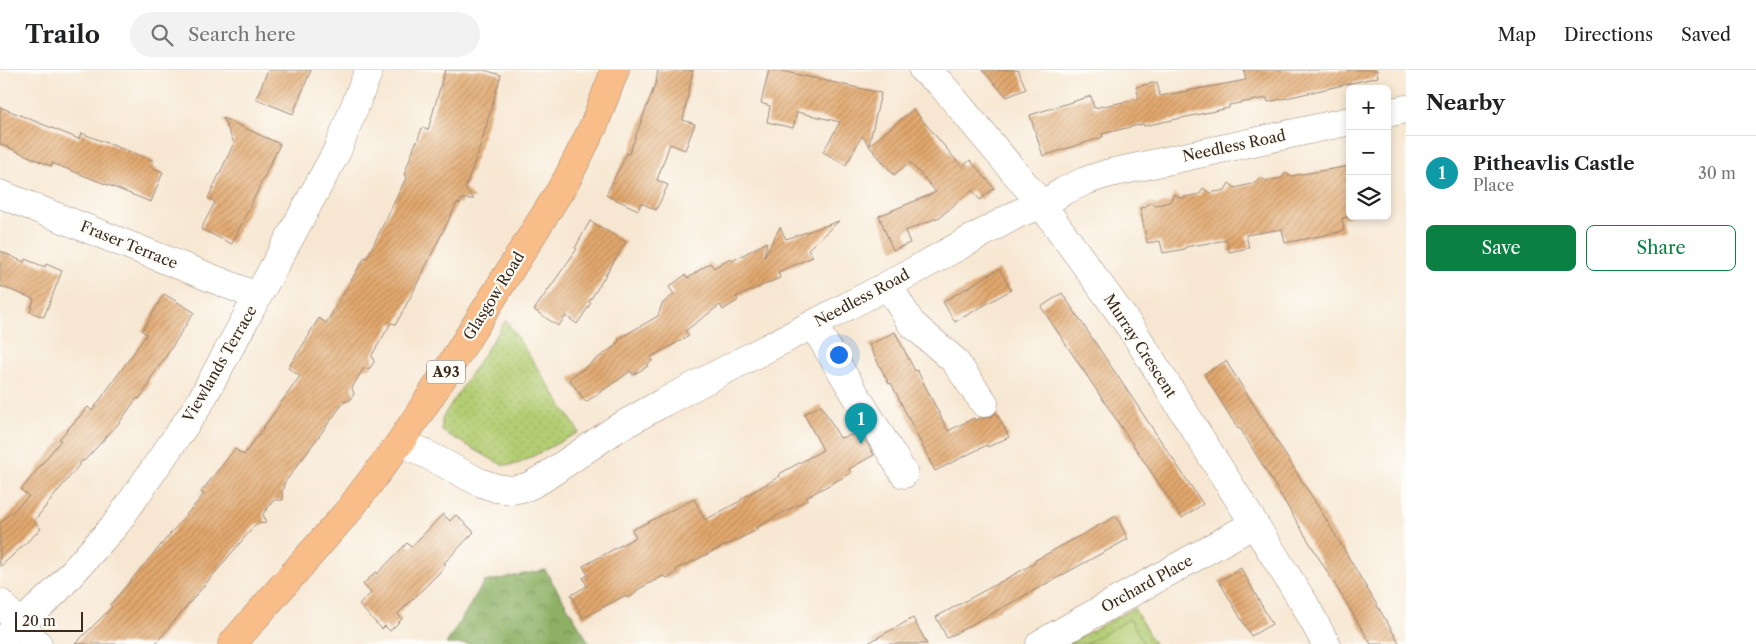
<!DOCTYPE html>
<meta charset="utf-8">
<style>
body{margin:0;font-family:"Libre Caslon Text",serif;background:#f2f2f2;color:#202124}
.controls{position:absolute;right:15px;top:15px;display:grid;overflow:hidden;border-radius:8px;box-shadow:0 2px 8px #0003}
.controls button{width:45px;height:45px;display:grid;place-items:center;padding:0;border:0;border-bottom:1px solid #e0e0e0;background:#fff;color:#202124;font:25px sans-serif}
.scale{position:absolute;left:15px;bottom:12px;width:68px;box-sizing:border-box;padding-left:5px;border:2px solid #3b2a1e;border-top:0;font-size:14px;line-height:18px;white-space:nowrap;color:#3b2a1e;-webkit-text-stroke:4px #fdfcf7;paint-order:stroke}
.you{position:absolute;left:838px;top:284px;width:18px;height:18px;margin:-12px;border:4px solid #fff;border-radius:50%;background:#1a73e8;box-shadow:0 0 0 8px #1a73e833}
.badge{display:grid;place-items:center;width:32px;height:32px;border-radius:50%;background:#0b8043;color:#fff;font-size:16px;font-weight:700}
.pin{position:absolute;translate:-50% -41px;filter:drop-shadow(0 1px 2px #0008)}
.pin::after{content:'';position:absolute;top:26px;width:18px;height:15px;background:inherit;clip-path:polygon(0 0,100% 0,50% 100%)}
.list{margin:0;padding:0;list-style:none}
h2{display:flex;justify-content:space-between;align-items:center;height:65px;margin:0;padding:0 20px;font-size:21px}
h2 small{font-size:16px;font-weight:400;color:#757577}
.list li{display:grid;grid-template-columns:32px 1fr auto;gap:15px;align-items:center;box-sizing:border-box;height:75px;padding:0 20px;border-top:1px solid #e0e0e0}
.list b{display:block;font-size:19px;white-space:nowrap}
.list p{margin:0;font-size:16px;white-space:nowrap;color:#757577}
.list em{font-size:16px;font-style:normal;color:#757577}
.actions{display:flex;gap:10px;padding:15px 20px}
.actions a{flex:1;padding:11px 0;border:1px solid #0b8043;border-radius:8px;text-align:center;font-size:18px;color:#0b8043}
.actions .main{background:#0b8043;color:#fff}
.icon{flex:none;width:28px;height:28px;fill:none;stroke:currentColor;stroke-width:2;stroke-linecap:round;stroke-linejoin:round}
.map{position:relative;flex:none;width:1406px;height:574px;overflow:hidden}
header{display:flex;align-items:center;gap:30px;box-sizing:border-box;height:70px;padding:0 25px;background:#fff;border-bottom:1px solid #e0e0e0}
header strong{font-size:24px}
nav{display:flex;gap:28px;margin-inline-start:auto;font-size:18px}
.search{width:350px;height:45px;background:#f2f2f2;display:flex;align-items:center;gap:12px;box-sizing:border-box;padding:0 18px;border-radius:28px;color:#757577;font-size:19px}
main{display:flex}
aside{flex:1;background:#fff}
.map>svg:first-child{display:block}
.grass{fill:url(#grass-dots);stroke:#777c48}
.forest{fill:url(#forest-crowns);stroke:#646d42}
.garden{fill:#b3cd73;stroke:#777c48}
.building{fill:url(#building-hatch)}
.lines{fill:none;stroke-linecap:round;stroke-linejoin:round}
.minor-casing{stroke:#998878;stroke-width:29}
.major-casing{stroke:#998878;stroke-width:29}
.minor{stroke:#fff;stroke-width:28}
.major{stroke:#f8bd89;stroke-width:28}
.labels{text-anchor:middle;stroke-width:4.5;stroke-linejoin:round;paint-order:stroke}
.shield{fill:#fdfcf7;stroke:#75695f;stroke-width:1}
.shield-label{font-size:14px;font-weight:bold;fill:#3b2a1e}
.street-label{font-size:15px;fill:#3b2a1e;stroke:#fdfcf7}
</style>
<header>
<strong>Trailo</strong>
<div class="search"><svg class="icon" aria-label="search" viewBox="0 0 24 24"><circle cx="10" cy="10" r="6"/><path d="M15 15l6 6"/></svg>Search here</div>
<nav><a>Map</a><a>Directions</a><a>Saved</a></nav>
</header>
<main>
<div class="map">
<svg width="1406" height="574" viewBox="0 0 1406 574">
<defs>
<pattern id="grass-dots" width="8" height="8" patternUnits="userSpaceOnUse" patternTransform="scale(1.25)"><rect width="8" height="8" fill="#b3cd73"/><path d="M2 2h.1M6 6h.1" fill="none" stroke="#9bb063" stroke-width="1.8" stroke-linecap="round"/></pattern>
<pattern id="forest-crowns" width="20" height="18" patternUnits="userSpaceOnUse" patternTransform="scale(1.25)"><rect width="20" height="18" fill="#8eb065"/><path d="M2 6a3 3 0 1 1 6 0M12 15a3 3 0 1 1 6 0" fill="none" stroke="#758f53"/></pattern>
<pattern id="building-hatch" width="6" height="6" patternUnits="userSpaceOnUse" patternTransform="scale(1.25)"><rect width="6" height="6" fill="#e2a86e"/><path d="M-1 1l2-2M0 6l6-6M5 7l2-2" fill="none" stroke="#b8895a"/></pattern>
</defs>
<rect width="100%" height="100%" fill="#fdfcf7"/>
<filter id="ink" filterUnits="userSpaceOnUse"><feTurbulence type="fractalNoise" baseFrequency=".02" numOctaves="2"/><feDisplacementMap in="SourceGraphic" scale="10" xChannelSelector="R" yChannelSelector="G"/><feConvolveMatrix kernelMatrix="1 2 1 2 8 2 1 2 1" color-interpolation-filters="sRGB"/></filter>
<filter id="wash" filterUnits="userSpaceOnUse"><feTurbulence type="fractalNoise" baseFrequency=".0096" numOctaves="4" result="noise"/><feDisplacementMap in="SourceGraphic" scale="20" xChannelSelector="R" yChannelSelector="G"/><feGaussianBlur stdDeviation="1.12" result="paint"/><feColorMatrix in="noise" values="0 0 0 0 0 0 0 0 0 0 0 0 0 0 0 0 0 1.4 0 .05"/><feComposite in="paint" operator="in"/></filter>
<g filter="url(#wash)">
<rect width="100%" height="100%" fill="#f7e7d2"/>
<path class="grass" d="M506 250 579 362 520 393 511 395H502L442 361V348Z
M1134 538 1154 574H1067Z"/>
<path class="forest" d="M545 500 590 574H446L484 512Z"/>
<path class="garden" d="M1130 549 1144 574H1085Z"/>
<g id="blocks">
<path class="building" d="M268 0H311L293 44 256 29Z
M445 0H484L501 5 480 77 465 118 474 129H462L460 134 457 133 412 224 396 254 391 253 372 285 374 292 370 298 363 299 352 318 354 324 350 330 344 332 283 415 285 417 282 421 283 430H274L263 444 266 453 256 454 155 574H75L112 537 110 535 204 424 201 422 235 379 244 385 300 306 288 298 310 264H309L319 248 326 253 365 187 367 188 407 106 404 105 416 72H417L422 58 428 60Z
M658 0H693L683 50 695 54 685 80 670 74 657 110 668 115 656 140 641 133 638 140 606 125 627 83 629 84 656 12Z
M769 0H777L881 23 869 75 862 66 846 95 823 82 840 52 797 42 793 58 767 52 770 36 761 33Z
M982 0H1018L1026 19 1007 27Z
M1244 0H1377L1378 7 1282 29 1268 32 1267 28 1229 35V38L1144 56 1143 54 1102 64 1103 67 1043 86 1030 45 1091 26 1094 38 1139 29 1136 17 1157 12 1160 26 1246 10Z
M0 37 79 69 81 63 154 91 151 97 163 102 151 132 52 93 51 96 0 74Z
M913 39 962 97 970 90 994 118 980 130 972 120 940 147 905 161 910 173 893 180 879 146 936 122 910 92 894 105 869 76Z
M223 48 280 74 232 174 201 159 215 132 208 128 234 73Z
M1350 96V147L1342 148 1344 161 1285 173 1282 159 1246 165 1249 178 1229 182 1227 170 1185 177V179L1163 183 1160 171 1147 173 1140 138 1145 137 1150 132 1156 135 1170 132 1174 124 1180 128 1200 124 1203 118 1210 123 1225 120 1229 113 1235 118 1255 113 1260 107 1266 111 1282 108 1285 103 1291 106Z
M590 151 626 172 589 232 591 233 577 254 566 246 558 256 534 240 577 179 575 178Z
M839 151 808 179 813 187 778 202 780 208 736 227 738 230 723 240 720 235 685 261 689 266 651 287 652 291 647 294 648 296 633 305 631 301 586 332 569 309 616 275V273L619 271 618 269 658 246 662 234 674 224 669 217 685 205 688 208 710 193 714 198 730 188 732 191 767 172 764 187 780 157 786 169Z
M0 181 24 192 25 189 45 197 46 194 62 201 44 247 30 242 34 229 0 216Z
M999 199 1011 220 955 252 943 232Z
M1062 223 1203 434 1182 448 1041 237Z
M164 224 194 242 165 288 149 311 150 314 139 329 137 328 119 353 84 391 83 390 34 451 41 459 0 497V453L29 426 21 420 61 370 59 369 88 337 92 341 147 264 142 261Z
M895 262 915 301 917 300 948 361 974 348 975 351 981 348H986L992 346 996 342 1009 367 988 377 987 375 935 401 891 313 889 314 869 275Z
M1226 291 1321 441 1400 574H1371L1240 358 1238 359 1204 304Z
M821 335 840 368 852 365H862L874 385 849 399 851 403 807 427 808 429 756 458 757 460 677 499 675 504 668 508 663 506 637 520 636 523 629 528 624 526 583 548 571 525 587 516 583 508 588 505 583 496 636 467 632 460 694 429 705 450 742 430 741 429 780 406 779 404 823 380 804 344Z
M443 444 450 451 456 445 474 462 444 493 446 495 438 504 398 544 402 549 390 561 385 556 382 559 359 535 371 523 363 514 376 502 377 504 407 473 411 477Z
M1116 446 1128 469 947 568 936 547 1035 493 1034 491Z
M1241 498 1272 554 1251 566 1219 511Z
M913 548 927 574H866Z"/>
</g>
</g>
<g filter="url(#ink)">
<use href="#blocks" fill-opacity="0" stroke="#998878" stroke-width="1"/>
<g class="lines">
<g class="minor-casing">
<path id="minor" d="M923 0 940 13 1042 135 1133 261 1304 533 1326 574
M1387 43 1406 39
M0 124 249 223 257 228
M888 215 911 253 954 290 984 333
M815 254 821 268 904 404
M401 371 479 412 496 418 512 420 527 417 542 409 616 359 664 332 888 215 1019 143 1042 135 1064 121 1085 111 1106 104 1350 51
M0 533 38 574
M0 573 56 521 116 454 198 336 337 81 369 0
M1040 574 1254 454"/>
</g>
<g class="major-casing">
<path id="major" d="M232 574 349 440 401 371 443 307 566 111 594 55 615 0"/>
</g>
<use href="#minor" class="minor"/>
<use href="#major" class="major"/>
</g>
</g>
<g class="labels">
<rect class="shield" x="427" y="290.5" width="38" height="23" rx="4"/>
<g class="shield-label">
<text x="446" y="307">A93</text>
</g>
<g class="street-label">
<text transform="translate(1234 76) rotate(-12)" y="5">Needless Road</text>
<text transform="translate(129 175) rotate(22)" y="5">Fraser Terrace</text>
<text transform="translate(494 226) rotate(-58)" y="5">Glasgow Road</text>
<text transform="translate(862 228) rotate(-28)" y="5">Needless Road</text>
<text transform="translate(1140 276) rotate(57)" y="5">Murray Crescent</text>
<text transform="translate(220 294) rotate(-60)" y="5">Viewlands Terrace</text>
<text transform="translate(1147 514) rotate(-29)" y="5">Orchard Place</text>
</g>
</g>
</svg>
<div class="controls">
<button>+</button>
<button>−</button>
<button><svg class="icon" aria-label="layers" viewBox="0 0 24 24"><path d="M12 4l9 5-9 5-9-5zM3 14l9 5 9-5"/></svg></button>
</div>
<div class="scale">20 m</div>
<div class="you"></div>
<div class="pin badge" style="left:861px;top:374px;background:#0f9aa8">1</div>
</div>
<aside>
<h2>Nearby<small></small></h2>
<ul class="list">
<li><span class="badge" style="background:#0f9aa8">1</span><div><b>Pitheavlis Castle</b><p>Place</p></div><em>30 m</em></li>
</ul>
<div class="actions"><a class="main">Save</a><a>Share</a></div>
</aside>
</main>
